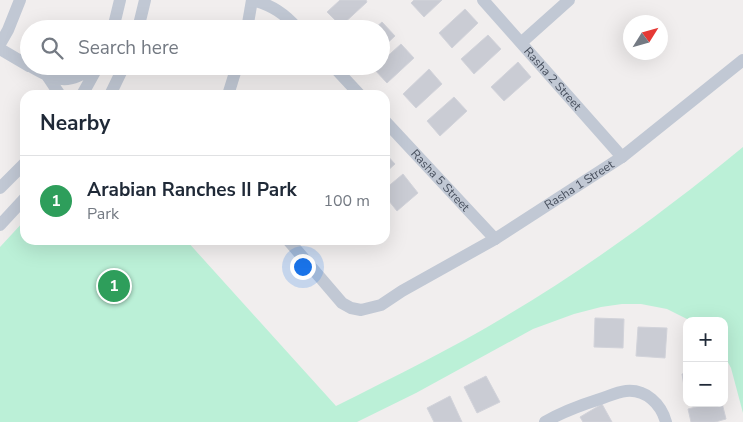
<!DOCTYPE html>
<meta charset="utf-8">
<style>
body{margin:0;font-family:"Nunito Sans",sans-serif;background:#f2f2f3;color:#1f2937}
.controls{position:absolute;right:15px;bottom:15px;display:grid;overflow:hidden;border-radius:10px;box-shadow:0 5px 20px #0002}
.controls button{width:45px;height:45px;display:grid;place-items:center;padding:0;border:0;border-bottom:1px solid #e0e1e3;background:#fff;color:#1f2937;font:25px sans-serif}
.compass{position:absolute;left:623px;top:15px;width:45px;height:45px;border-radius:50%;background:#fff;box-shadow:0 5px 20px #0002;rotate:53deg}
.you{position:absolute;left:302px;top:266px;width:18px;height:18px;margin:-12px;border:4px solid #fff;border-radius:50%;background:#1a73e8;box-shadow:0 0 0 8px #1a73e833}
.badge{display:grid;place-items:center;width:32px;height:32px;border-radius:50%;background:#1451e4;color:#fff;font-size:16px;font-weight:700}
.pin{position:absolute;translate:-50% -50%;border:2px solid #fff;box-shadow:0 1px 5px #0006}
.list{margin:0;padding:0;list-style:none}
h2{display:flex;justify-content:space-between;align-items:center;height:65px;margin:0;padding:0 20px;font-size:21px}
h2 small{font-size:16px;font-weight:400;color:#747a83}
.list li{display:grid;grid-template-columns:32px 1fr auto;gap:15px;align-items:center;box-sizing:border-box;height:90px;padding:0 20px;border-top:1px solid #e0e1e3}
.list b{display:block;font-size:19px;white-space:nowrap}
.list p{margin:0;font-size:16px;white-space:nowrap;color:#747a83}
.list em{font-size:16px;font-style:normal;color:#747a83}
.icon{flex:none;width:28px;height:28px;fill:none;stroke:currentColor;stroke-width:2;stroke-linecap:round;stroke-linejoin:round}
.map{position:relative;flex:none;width:743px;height:422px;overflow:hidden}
.search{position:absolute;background:#fff;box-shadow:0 5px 20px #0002;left:20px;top:20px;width:370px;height:55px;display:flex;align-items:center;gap:12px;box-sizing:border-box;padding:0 18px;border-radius:28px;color:#747a83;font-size:19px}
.panel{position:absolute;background:#fff;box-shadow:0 5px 20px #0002;left:20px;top:90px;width:370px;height:155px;border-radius:15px}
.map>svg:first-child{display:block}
.green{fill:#bbf0d7}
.building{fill:#caccd4;stroke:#d2d3da}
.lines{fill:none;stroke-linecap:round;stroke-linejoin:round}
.minor{stroke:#c1c8d4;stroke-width:12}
.labels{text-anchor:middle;stroke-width:5;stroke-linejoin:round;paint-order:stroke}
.street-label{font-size:12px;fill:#464e5c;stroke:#fff}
</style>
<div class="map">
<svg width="743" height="422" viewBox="0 0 743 422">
<rect width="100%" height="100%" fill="#f1eeee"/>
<path class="green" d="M743 147V413L731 368 724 355V321H691L667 309 641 304H622L601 307 574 314 533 329 416 393 357 422H0V247L25 220V240H186L336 406C394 377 451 349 506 316 590 266 668 209 743 147Z"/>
<path class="building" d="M340 0H366L367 2 341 26 327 12Z
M414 0H442L424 17 411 3Z
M465 9 478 23 452 48 439 33Z
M382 22 395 36 381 49V29H374Z
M488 35 501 49 474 74 461 59Z
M401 44 414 58 387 83 374 69 377 66H381V62Z
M518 62 531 77 504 101 491 87Z
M429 69 442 84 416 108 403 94Z
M454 97 467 111 440 136 427 121Z
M385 153 395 164 385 173Z
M403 174 418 193 397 211 385 196V189Z
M595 318 624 319 623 348 594 347Z
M638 327 667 328 665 358 636 356Z
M687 373V392H685L682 374Z
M486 376 500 402 477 413 464 387Z
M450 396 462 422H434L427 408Z
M712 403H722L726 419 715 422H691L688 409Z
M602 404 612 422H583L580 417Z"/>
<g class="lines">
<g class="minor">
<path d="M252 0C272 5 285 14 298 29"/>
<path id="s1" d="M483 0 622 157"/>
<path d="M113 29 120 0"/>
<path d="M138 29 145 0"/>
<path d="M247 29 252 0"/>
<path d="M522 42 569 0"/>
<path d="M0 44 8 30 20 0"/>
<path d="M0 49 29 66"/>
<path d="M30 66C56 81 69 86 94 66"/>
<path d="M333 66 360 95"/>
<path d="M48 77 60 95"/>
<path d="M82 95 98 66"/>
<path d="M110 95 124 66"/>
<path d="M228 95 237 66"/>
<path id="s2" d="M385 121 495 239"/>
<path d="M0 188 25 163"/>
<path d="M0 225 25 198"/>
<path id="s3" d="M288 240 342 303 351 308 361 310 381 305 402 291 495 239 622 157 743 60"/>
<path d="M545 422C562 412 581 405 600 399 609 396 617 392 626 391 646 389 661 404 666 422"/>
</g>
</g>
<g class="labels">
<g class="street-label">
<text dy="4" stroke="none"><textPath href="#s1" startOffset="105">Rasha 2 Street</textPath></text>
<text dy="4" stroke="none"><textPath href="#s2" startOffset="81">Rasha 5 Street</textPath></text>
<text dy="4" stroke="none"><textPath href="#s3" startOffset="356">Rasha 1 Street</textPath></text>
</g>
</g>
</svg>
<div class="controls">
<button>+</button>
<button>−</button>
</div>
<svg class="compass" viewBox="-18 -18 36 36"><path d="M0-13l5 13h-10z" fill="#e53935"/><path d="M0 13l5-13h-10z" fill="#747a83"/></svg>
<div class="you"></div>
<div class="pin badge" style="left:114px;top:286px;background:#2e9e5b">1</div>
<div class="search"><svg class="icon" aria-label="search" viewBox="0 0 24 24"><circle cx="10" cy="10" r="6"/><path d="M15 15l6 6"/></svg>Search here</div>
<section class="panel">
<h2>Nearby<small></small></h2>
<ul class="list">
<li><span class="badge" style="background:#2e9e5b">1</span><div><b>Arabian Ranches II Park</b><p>Park</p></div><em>100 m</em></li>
</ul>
</section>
</div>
